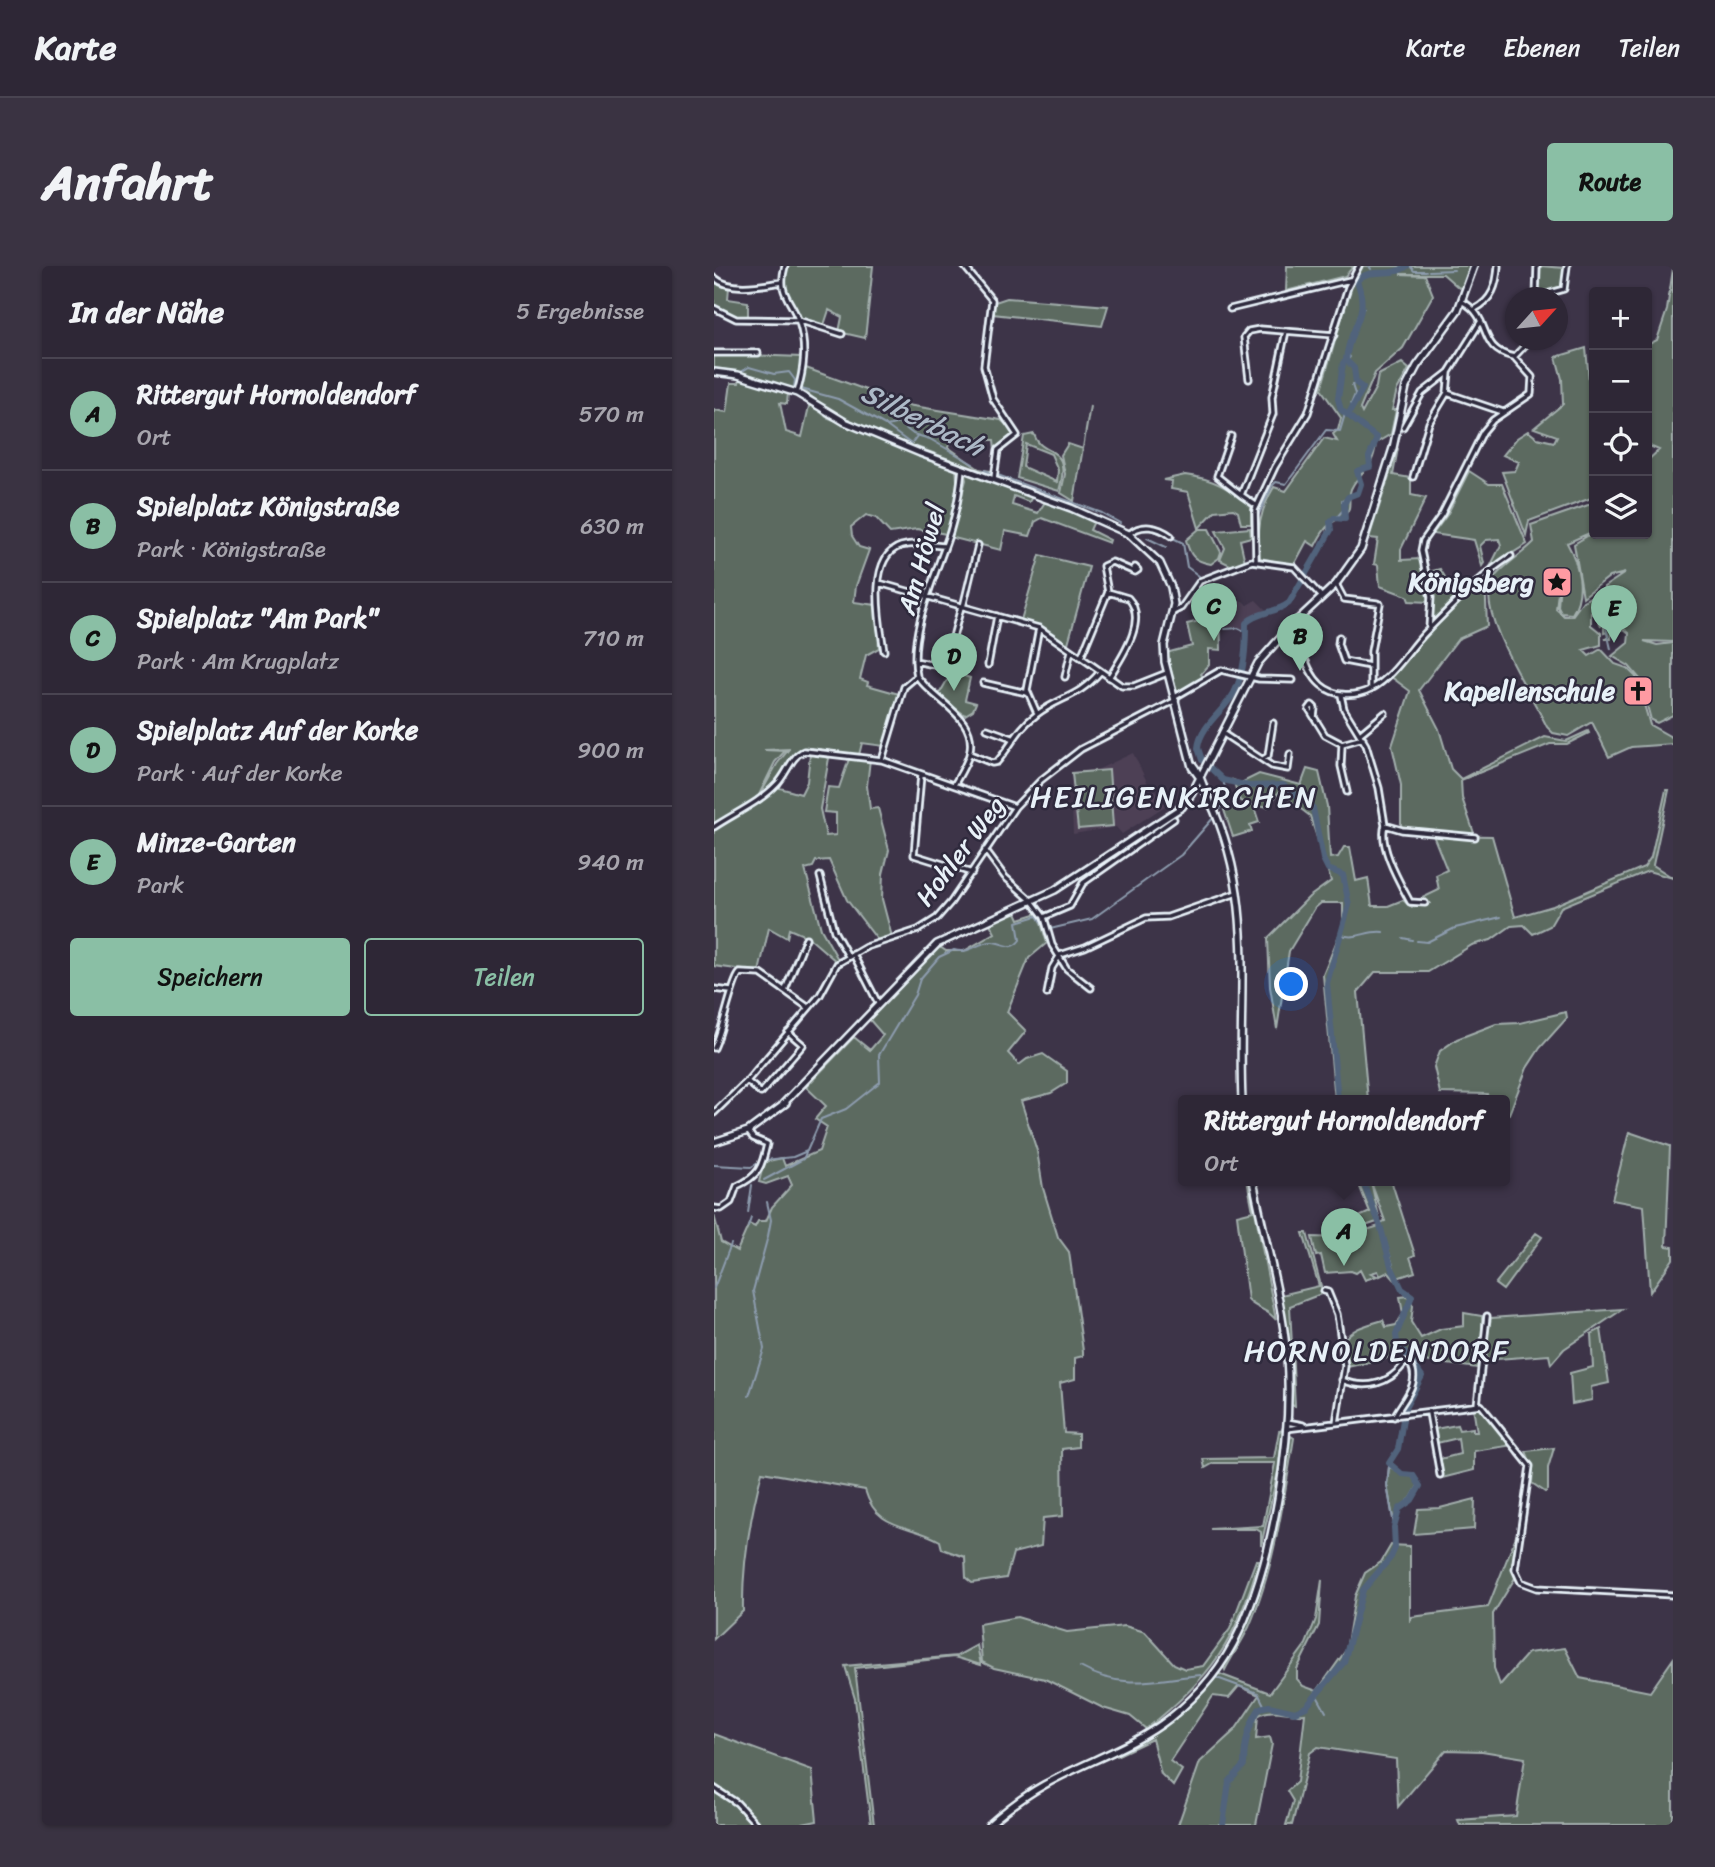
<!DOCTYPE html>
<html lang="de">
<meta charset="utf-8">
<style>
body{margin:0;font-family:Sriracha,sans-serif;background:#3a3342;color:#f1f3f6}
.controls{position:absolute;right:21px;top:21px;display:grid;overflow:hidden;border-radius:7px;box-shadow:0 2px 5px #0004}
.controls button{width:63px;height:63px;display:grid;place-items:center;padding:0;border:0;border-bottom:2px solid #494451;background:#2e2736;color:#f1f3f6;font:35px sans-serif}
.compass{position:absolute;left:791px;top:21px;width:63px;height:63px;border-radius:50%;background:#2e2736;box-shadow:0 2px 5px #0004;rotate:63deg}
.you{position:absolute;left:578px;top:719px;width:24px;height:24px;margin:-18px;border:5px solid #fff;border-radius:50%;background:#1a73e8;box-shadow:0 0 0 10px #1a73e833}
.badge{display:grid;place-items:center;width:46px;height:46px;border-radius:50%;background:#8abfa5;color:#111;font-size:23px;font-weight:700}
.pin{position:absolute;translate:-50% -58px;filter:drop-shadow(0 2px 4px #0008)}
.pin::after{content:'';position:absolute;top:37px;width:24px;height:21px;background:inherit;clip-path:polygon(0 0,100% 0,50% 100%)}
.popup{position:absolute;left:464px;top:829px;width:332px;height:91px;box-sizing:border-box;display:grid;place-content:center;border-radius:7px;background:#2e2736;filter:drop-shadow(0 2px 5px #0005);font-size:23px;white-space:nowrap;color:#a7a5ad}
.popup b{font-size:26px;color:#f1f3f6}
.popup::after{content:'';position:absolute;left:50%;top:100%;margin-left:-14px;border:14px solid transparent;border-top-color:#2e2736}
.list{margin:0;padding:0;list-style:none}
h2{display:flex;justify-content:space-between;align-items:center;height:91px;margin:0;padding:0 28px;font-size:30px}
h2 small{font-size:23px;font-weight:400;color:#a7a5ad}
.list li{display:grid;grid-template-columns:46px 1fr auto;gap:21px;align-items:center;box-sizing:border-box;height:112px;padding:0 28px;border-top:2px solid #494451}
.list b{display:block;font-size:26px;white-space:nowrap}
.list p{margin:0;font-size:23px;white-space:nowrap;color:#a7a5ad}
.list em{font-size:23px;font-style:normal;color:#a7a5ad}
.actions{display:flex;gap:14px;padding:21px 28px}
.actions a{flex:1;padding:16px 0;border:2px solid #8abfa5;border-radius:7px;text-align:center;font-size:24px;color:#8abfa5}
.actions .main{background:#8abfa5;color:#111}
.icon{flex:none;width:38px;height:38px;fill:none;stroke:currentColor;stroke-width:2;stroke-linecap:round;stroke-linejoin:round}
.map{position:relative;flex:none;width:959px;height:1559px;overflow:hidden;border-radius:7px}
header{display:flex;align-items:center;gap:42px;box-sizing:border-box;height:98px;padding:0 35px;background:#2e2736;border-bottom:2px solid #494451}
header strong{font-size:33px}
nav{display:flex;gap:38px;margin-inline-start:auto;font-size:24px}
.intro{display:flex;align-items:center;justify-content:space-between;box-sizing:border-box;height:168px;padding:0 42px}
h1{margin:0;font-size:49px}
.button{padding:18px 32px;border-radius:7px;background:#8abfa5;color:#111;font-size:24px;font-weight:700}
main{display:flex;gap:42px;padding:0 42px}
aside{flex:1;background:#2e2736;border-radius:7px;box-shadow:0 2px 5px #0004}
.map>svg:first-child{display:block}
.built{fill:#4d4055}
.green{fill:#5b6a61;stroke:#a2aeac;stroke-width:2;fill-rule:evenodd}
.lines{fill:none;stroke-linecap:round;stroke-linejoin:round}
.stream{stroke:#8d9cae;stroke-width:2}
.river{stroke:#51637c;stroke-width:6}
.minor-casing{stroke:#e8f1f8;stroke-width:9}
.major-casing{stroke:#e8f1f8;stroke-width:10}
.minor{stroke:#2f2a3d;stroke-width:3.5}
.major{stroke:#2f2a3d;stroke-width:5}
.labels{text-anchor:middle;stroke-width:5;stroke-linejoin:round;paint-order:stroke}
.street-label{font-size:26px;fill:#e8f1f8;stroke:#2f2a3d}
.poi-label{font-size:26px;font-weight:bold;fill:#e8f1f8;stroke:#2f2a3d;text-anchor:end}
.water-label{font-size:28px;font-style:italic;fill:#acb8c6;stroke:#2f2a3d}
.quarter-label{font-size:30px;letter-spacing:2px;fill:#e8f1f8;stroke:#2f2a3d}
</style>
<header>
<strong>Karte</strong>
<nav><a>Karte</a><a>Ebenen</a><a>Teilen</a></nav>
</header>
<div class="intro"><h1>Anfahrt</h1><a class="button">Route</a></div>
<main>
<aside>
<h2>In der Nähe<small>5 Ergebnisse</small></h2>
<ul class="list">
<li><span class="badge">A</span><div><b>Rittergut Hornoldendorf</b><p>Ort</p></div><em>570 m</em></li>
<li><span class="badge">B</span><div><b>Spielplatz Königstraße</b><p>Park · Königstraße</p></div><em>630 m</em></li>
<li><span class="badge">C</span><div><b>Spielplatz &quot;Am Park&quot;</b><p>Park · Am Krugplatz</p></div><em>710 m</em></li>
<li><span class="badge">D</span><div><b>Spielplatz Auf der Korke</b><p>Park · Auf der Korke</p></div><em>900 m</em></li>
<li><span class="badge">E</span><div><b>Minze-Garten</b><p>Park</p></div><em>940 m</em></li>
</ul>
<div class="actions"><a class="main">Speichern</a><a>Teilen</a></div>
</aside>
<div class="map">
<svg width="959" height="1559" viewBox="0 0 959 1559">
<rect width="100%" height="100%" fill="#3d3448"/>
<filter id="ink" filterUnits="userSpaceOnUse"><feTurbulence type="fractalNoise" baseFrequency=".0143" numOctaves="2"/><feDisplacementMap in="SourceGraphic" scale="14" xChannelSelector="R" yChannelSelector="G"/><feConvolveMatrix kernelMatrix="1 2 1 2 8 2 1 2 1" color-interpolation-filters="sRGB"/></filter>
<g filter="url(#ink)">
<path class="built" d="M542 334 554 346 535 352 530 365 523 361H511L508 336 529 335 533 339Z
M419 487 435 520 444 526 451 540 408 568 402 561 359 568 357 506 385 503Z"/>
<path class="green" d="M72 0H159L151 72 125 66 128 51 115 44 110 59 86 52 69 19Z
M573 0H640L631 10 572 25Z
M648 0H757L753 17 745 22 729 8H686L711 9 719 29 689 82 661 107 646 143 648 147 662 121 664 109 688 97 695 103 683 124 678 144H682L677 168 662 177C659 206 647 202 637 223 633 233 639 241 631 249 626 255 629 251 622 254 612 259 606 270 601 280L593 275 580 299 546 292C543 264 545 246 560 221L572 225 610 172 623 175 619 168 624 164 627 152 607 123 639 14Z
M826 0 850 2 847 23 824 28Z
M959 3V376L930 375 943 379 959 377V449L943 457 937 454 926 413 915 400 898 390 914 377 915 367 910 363 897 369V373H891L894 372 893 366 890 367V321L911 307 895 311 869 331 860 278 880 266 933 268V195L945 184 933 179V79L943 74 953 44Z
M0 17 15 21 14 33 34 36V53L19 51 0 40Z
M293 32 394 40 388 60 279 48 281 36Z
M872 82 880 169V231L815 255 812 269 788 206 801 205 805 196 789 189 803 172 814 165 823 172 840 176 843 170 820 162 849 138 848 113 842 91Z
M0 88 88 91 82 124 15 105 0 104Z
M92 102 193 139 287 154 296 162 300 171 281 185 280 174H270L269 171 260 176 243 168 234 181 265 203 281 206 278 209 149 161 115 145 87 122Z
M26 111 74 126 73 138 66 137 72 166 88 171 96 136 112 151 242 202 244 225 233 268 203 263 176 267 162 252 152 249 137 261 138 270 145 281 155 284 142 320 140 336 162 339 165 382 152 389 146 413 154 416 153 419 185 428 170 480 148 477 145 489 97 482 83 492 52 527H47L63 498 75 483 50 484 71 485 61 496 43 533 0 559V144L13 146 17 117H25Z
M376 140 360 235 347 227 351 208 347 189 354 178 369 183Z
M320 168C327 193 359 175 345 225L303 212 310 170ZM312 178 337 188 344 204 343 216 309 201Z
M684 182 679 209 697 212V229L712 232 687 283V294L706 293 714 336 695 335 693 330 666 320 664 299 660 298 664 273 655 272Z
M755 205 775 218H788L813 278 776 301 787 279 785 273 772 274 766 280 770 297 768 300 760 274 719 268 733 249Z
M250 206 318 231 315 236 300 230 298 239 324 247 331 236 381 253 376 264 396 274 395 277 328 252 321 256 316 270 291 265 287 284 236 271 252 214Z
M471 209C497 212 519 223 537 241V258H527L524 246 519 243 501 245 485 262 474 226 457 223 458 215 449 214Z
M880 237V265L853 277C865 298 872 327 858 348L847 347 844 341 846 316 838 314V322L844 326 842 343 850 350H858L869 335 888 325 887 361 882 346H877V359L887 367V379L869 384 875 390 887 383 901 398 913 402 922 411 936 459 959 472V478L917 481 895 491 878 456 854 470 839 467 833 461C819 430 764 351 777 317 780 306 811 286 820 276L817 259Z
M536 262 537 271 526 274 531 296 520 301 506 294 511 282 502 265Z
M485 263H495L507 286 505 292 497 298C481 295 476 291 472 274Z
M326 289 375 301 353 381 327 361 307 354Z
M726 303 743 330 718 355 720 323 715 306Z
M771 312 773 360 744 373 705 424 725 463 737 503 747 513 831 471 852 475 874 465 875 467 853 478H836L747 514 748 532 761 570 687 562V519L678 480 696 425 676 410 760 320Z
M506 350 507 384 495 383V399L487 408 489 411 466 426 462 424 452 387 478 380 473 358Z
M238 406 256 412 251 434 262 437 259 444 251 449 224 430Z
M96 488 115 492 106 543 112 570 122 569V547L110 546 114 521 125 522 135 493H156L153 520 156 543 164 542 175 584 169 608 168 633 178 671 165 676 133 634 115 594 102 595 99 601 91 603 107 663 125 695 123 696 94 671 75 663 73 672 55 662 45 706 0 700V564L48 535 67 517 66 522 87 528 93 516Z
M593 503 605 506 613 540 616 592 624 591 630 581H636L642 615 654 612 658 640H674L689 634 697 641 717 637 702 635 725 624 722 609 733 604 719 569 778 570 801 651 839 640 930 601 937 591 952 524H955L939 599 959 612 934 605 847 641 836 660 819 668 810 659 797 660 777 674 758 679 714 706H661L644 726 654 834H621L609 709 629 659V637H607L601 642 575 685 563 763 556 721 554 672 595 631 617 615 596 550 565 526 554 541 539 538 545 556 536 559 538 565 519 571 510 544 538 538 526 535 519 514 527 517 545 508 587 519Z
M395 504 399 560 364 563 358 507Z
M301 644 305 653 324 647 333 677 315 692 293 746 312 765 294 787 305 799 313 793 329 788 353 805V817L337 827 307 835 323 885 329 922 344 971 355 986 369 1085V1090L361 1092V1113L346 1117 350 1167 364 1168V1181L348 1183 349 1250 329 1252 327 1280 299 1287 292 1312 258 1317 252 1312 251 1291 228 1283 226 1275C194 1257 163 1265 151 1224L48 1206C36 1252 28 1298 29 1345L0 1373V949L7 976 23 985 35 958 41 961 44 955H52L58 941 78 919 74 910 52 918 45 916 50 896 68 892 71 900 105 885 113 861 101 853 112 840 92 821 140 771 156 784 169 769 155 753 226 681 232 685H250L281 667 275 656Z
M852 746 853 752 826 782 813 802 795 848 791 849V834H774L773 828 726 827 720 801 726 785 743 773 782 758 806 757Z
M915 866 956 880 952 980 959 981V993L936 1026 930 940 898 934Z
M533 914H535L562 1054C554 1043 542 1043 534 1034L523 949 539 945Z
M643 914H677L701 989 696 991 701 1006 683 1012 666 957 671 955 657 916 666 955 627 968 632 957 656 946Z
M665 960 681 1014 674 1006 666 1010 664 1005 657 1007 663 1010 651 1014 646 1004 642 1007 637 1005 611 1007 607 989 602 990 598 971 628 972Z
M589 967H593L607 1020V1028L576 1040 581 1140 577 1139 567 1029 605 1020Z
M822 967 828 971 789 1024 781 1018Z
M695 1030 699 1040 697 1056 707 1072 727 1063 750 1060V1047L768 1050V1068H774L777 1052 909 1043 850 1083 837 1098 835 1089 770 1094V1090L765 1089 763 1102 710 1095 700 1099 687 1084 671 1093 633 1101 629 1075C639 1061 653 1059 669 1054L672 1061 682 1059 689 1048 686 1031Z
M887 1063 895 1117 877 1121 878 1134 858 1138 856 1107 879 1101 877 1068Z
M759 1141H766L799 1179 760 1185V1204L728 1212 726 1193 746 1188 744 1172 723 1177 721 1163 743 1159 745 1164 759 1162V1166H763Z
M569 1164 564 1205 547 1280V1266L542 1263H496L549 1260 561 1197H500L491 1202 489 1193 560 1192 565 1165Z
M577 1170 580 1172C570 1233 560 1304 535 1361 528 1376 518 1390 511 1404L509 1399C547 1327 556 1248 577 1170Z
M840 1182 834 1202V1224L831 1226 818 1217 819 1203 812 1185Z
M675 1201 702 1212 705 1218 697 1232 684 1243 685 1248 680 1257 673 1219Z
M761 1233 760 1263 700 1268 704 1243 726 1242Z
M806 1260 798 1299 801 1312 779 1348 780 1402 786 1419 814 1387 851 1382 866 1412 936 1426 959 1393V1559H746L744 1554 802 1550 811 1492 768 1485 732 1484 684 1541 682 1493 604 1481 596 1487 578 1559H572L579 1535 573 1525 583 1516 591 1448C576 1450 557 1440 544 1450L542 1473 556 1471 558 1478 542 1559H464L486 1496 521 1464 545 1429 525 1420 515 1432 499 1430 456 1495 468 1504 459 1520 447 1508 438 1473 402 1490 439 1465 503 1407 556 1427 592 1378 602 1353 608 1314 605 1359 583 1403V1413L589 1420 603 1425 632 1384 641 1330 651 1307 667 1296 677 1279 696 1280V1356L698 1351 774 1341Z
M542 1294H545C523 1375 497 1412 432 1463L416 1450 389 1442 331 1413 280 1402 268 1396 265 1358 303 1351 353 1366 411 1360 431 1366 460 1398 471 1403 489 1400 516 1363Z
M263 1379 267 1399 240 1391 141 1402 160 1559H157L141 1433 131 1400 243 1390Z
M0 1468 98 1504 103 1555 84 1559H46L31 1541 0 1519Z
M0 1526 23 1540 40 1559H0Z"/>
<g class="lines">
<path class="stream" d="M655 0 657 3
M696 0 700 5H712
M715 5 740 4
M644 59 643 51 650 42
M633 95 636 91 633 87
M0 102 27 106 35 101 60 108 75 106 81 114 80 121 124 133 173 160 185 157 199 168 216 173 259 198
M639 143 637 138 641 128 638 119 642 117
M174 161 197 178 203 170
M270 204 388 247 406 257
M630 239 628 235 634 231
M543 252 558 220 562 216 572 218 612 164 626 165 631 148
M622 252 630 243
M613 268 616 256
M433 272 452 281
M459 272 469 277 473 301 485 310
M506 331 508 358
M894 332 892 361 897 383
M511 363 524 362 532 366
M504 546 513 530 509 514
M628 669C642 674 654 664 669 666
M689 672 698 674
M703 675 713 676 741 662 787 651
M51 894 79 891 93 885 107 853 132 843 166 816 165 789 201 729 206 713 225 691 240 684C256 689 264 675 279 676 291 677 297 686 306 674L303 656 323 650 332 664 378 653 467 589 500 551
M0 899 37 901 46 896
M50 914 89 893 92 887
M34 947 38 919
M34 961 37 952
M0 1022 17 978
M35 1130 50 1083 39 1025 54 970 57 954 53 936
M675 1200 673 1219 680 1259
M366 1401C409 1425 441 1413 487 1409
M503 1412 544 1427 551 1441
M602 1428 612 1446"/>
<path class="river" d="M634 149 649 122 642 117 640 102 632 94C635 59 657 51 643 15 655 0 676 13 693 0
M624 834 613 717 635 639 629 609 614 603 609 593 599 542 569 519 535 520 509 514 488 494 484 482C486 460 510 445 520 427 531 406 532 380 532 357 543 346 562 347 575 337L617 264 616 256 620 252 631 253 630 238 634 231 644 227 647 218 643 205 656 201 655 191 663 172 627 144 624 133 629 97
M509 1559 515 1516 530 1499C530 1479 534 1459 546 1442L555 1440 581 1446 592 1441 630 1396 649 1324 677 1291 681 1282 680 1261 685 1243 698 1234 706 1220 699 1209 688 1208 675 1197 684 1183 691 1142 708 1110 683 1076 682 1069 698 1030 688 1023 677 1000 666 959 648 914"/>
<g class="minor-casing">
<path id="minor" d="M71 0C63 29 77 32 85 56 93 81 90 103 83 127
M250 0 278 34 270 100 279 133 303 169 284 184 280 212
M1 12C17 26 48 19 68 16
M822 31 850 23 853 0
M822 32 823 0
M749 36C779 52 762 83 800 91L816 74
M0 42 22 53 84 54 128 68
M516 43 636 14
M761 43C778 34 783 19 784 0
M0 87H44
M535 113 530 71 535 65 546 63 620 69
M733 127 789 146
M689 161 708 127 735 106
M517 170 503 210 527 229
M699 211 715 157 733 127 735 106 767 55
M543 240 527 229 559 148 558 131 572 65
M415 268C427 257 444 260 457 270
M542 295 541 244 561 201 594 147 634 21 645 0
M165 317 325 362 408 420H420L453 407
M622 318 630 333 663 337
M249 341 264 279
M459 346 467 342 486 315 538 295 580 301 608 331
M715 362 717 331 707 285 709 275 728 248 769 166 779 154 817 128 818 111 800 91
M576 363C590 379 590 404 607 419 621 431 641 431 657 423 681 410 695 383 713 365 740 338 765 311 797 290
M625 371 624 378 630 395 656 400
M170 385C166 358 152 291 187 280 201 276 216 279 230 280
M367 391 394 326
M201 395 231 401 247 341
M274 399 283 350
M203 410C219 435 266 451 255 489 252 499 245 510 240 519
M351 411 357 385
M395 412C407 392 435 354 414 332L394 326 389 300 398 296 421 306 424 304 421 301 418 305
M269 417 313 427
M657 423V385L666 338
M627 429 630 443 652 479 665 522 671 559C664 580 686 617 696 636L711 637
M461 431 507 404 545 413 579 414
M595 443 611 469 628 478
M595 443 598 439 601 442 600 451
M323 447 313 424 325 362
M273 463 298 472
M508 467 558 500 574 503 576 488
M647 467 671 447
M256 488 278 497 283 496C297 480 304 462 322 449 346 430 363 433 386 406
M549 493 554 490 559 457
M168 494 190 421 203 410C193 368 223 306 236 266 243 244 246 224 248 202
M207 509 200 589 258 607
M633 526 627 500 628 478 649 472
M671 559 688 564 761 571
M0 561C21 547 45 537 63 518 73 508 77 490 90 485L168 494 301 541
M271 584 291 611 318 635 330 651 338 679 353 703 377 722
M106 610 120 665 134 690
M330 651 356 640 369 617 460 553
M139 688 164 737
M0 723 17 725
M71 724 92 672
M333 728 338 702 346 689 371 681 432 652 454 651 523 627
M0 782C9 764 18 715 26 707L47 708 95 742
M33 815 47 827 89 779 74 766
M0 847 33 815 106 729 123 698 152 681 204 664 223 652 237 636 301 541 327 514 367 483 462 434
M0 942 7 943 17 936 23 920C45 910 48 901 53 878L39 872 34 865
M610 1025 614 1026 623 1048 631 1100 622 1157
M628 1114C653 1124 675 1118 691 1097L696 1098C708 1117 688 1135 680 1151
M763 1139 773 1050
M715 1147 726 1209
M573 1156 589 1159
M572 1163 767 1139 816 1200 801 1303 807 1316 823 1322 959 1329
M0 1522 23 1537 43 1559"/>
</g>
<g class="major-casing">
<path id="major" d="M0 106 24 109 83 127 131 156 206 187 357 242 415 268 446 297 457 321 460 338 450 379 451 396 478 501 486 512
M479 499C487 508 489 522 495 533 543 633 523 727 528 834
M69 838 223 678 341 624 468 541 478 527 544 397 575 362 622 318 647 283 679 182 692 121 703 100 744 44 760 0
M0 876 34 865 72 837
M275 1559C292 1544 310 1530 330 1519 372 1495 418 1482 456 1452 485 1429 510 1399 525 1366 560 1293 579 1171 573 1091 568 1031 550 973 539 914"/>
</g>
<use href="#minor" class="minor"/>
<use href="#major" class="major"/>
</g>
</g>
<defs>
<g id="sight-square" transform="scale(1.575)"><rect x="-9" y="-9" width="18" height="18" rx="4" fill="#ff9aa2" stroke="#2f2a3d"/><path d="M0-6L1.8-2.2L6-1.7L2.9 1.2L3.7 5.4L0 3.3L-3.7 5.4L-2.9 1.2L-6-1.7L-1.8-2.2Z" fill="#111"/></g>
<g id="church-square" transform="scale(1.575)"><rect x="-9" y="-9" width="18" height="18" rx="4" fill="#ff9aa2" stroke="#2f2a3d"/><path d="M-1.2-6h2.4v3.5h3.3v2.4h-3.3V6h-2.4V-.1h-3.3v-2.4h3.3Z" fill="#111"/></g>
</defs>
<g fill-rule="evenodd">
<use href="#sight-square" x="843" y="316"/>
<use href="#church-square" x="924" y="425"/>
</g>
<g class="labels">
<g class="street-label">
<text transform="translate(207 293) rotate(-74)" y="9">Am Höwel</text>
<text transform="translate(246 585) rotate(-53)" y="9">Hohler Weg</text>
</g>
<g class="poi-label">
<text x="820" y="325">Königsberg</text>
<text x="901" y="434">Kapellenschule</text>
</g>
<g class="water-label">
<text transform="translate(209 153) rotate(26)" y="10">Silberbach</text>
</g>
<g class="quarter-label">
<text x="460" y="541">HEILIGENKIRCHEN</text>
<text x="663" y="1095">HORNOLDENDORF</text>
</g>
</g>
</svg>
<div class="controls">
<button>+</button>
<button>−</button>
<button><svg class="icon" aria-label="locate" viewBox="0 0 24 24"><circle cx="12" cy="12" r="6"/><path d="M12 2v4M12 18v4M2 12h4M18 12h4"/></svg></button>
<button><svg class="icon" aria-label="layers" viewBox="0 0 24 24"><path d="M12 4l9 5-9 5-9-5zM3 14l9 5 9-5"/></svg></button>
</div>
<svg class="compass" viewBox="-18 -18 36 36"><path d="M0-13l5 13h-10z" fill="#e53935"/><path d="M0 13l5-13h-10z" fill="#a7a5ad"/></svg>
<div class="you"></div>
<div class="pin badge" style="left:630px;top:1000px">A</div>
<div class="popup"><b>Rittergut Hornoldendorf</b>Ort</div>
<div class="pin badge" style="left:586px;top:405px">B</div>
<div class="pin badge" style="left:500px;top:375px">C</div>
<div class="pin badge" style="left:240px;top:425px">D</div>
<div class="pin badge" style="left:900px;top:377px">E</div>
</div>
</main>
